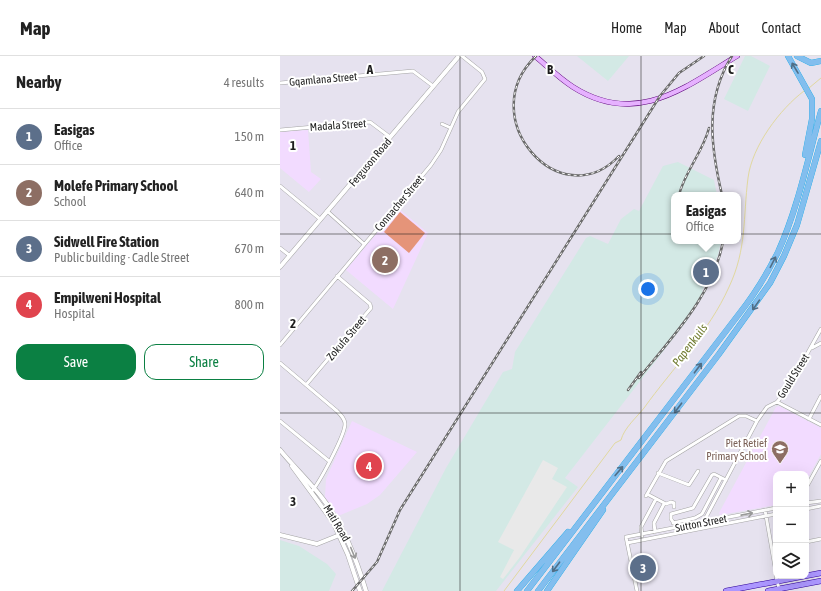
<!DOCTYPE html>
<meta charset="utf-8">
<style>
body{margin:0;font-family:"Asap Condensed",sans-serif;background:#f2f2f2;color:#222}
.controls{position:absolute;right:12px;bottom:12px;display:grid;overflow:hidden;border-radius:8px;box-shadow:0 4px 16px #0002}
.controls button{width:36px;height:36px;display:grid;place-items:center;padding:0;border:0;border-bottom:1px solid #e0e0e0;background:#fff;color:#222;font:20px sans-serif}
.you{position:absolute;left:368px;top:233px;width:14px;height:14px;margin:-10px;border:3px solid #fff;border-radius:50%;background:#1a73e8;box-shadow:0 0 0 6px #1a73e833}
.badge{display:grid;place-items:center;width:26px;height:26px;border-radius:50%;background:#0b8043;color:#fff;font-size:13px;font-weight:700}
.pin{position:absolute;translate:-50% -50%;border:2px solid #fff;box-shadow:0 1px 4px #0006}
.popup{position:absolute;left:391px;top:136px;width:70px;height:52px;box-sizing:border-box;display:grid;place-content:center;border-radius:8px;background:#fff;filter:drop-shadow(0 1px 3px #0005);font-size:13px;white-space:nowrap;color:#767676}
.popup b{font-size:15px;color:#222}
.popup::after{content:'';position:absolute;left:50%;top:100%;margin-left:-8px;border:8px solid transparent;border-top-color:#fff}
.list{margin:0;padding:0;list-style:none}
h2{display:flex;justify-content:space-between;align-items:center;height:52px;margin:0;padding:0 16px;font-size:17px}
h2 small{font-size:13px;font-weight:400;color:#767676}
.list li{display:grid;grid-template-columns:26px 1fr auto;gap:12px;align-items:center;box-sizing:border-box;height:56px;padding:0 16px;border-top:1px solid #e0e0e0}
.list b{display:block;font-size:15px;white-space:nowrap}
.list p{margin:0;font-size:13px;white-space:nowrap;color:#767676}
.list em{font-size:13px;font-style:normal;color:#767676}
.actions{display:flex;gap:8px;padding:12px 16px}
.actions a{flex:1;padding:9px 0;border:1px solid #0b8043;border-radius:12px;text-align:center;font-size:14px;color:#0b8043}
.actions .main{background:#0b8043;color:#fff}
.icon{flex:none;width:22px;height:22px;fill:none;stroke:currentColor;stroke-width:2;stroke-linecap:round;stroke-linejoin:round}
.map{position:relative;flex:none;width:541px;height:535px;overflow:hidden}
header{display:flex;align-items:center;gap:24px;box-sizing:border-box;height:56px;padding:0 20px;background:#fff;border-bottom:1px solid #e0e0e0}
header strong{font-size:19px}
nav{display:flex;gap:22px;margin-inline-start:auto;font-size:14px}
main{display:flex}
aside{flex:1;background:#fff}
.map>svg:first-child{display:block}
.industrial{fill:#d3e9e5}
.education{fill:#f2dbff}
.pitch{fill:#e59479}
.parking{fill:#e9e9e9}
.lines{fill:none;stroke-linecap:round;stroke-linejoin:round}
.stream{stroke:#e1d89f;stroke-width:1}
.minor-casing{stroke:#a4a4a4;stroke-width:4}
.tertiary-casing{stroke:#a4a4a4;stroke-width:5}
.secondary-casing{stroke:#590078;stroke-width:5.5}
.primary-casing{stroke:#2d0096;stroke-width:6}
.motorway-casing{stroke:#15aae7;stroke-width:6}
.minor{stroke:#fff;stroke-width:3}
.tertiary{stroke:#fff;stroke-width:4}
.secondary{stroke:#e6b1ff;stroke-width:4.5}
.primary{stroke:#ac97ff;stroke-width:5}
.motorway{stroke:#83beee;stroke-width:5.5}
.rail-casing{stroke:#6b6b6b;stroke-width:2.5}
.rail{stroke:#fff;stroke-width:1;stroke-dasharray:3;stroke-linecap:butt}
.oneway{stroke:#506e86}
.oneway2{stroke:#999}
.grid{fill:none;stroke:#1d1d1d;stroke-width:1;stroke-opacity:0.55}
.labels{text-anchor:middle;stroke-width:4;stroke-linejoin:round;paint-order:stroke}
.street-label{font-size:11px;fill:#1d1d1d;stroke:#fff}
.education-label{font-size:11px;fill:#785e54;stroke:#fff;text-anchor:end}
.water-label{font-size:12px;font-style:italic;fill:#717c31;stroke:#fff}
.grid-label{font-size:13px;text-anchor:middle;font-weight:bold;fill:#1d1d1d;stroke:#fff;stroke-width:4;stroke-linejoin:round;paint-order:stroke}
</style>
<header>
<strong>Map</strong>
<nav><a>Home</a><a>Map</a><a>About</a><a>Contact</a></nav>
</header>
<main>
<aside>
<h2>Nearby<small>4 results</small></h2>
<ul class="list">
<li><span class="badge" style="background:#5c6f8a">1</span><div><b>Easigas</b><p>Office</p></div><em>150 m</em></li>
<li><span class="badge" style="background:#8d6e63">2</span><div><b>Molefe Primary School</b><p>School</p></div><em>640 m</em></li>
<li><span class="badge" style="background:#5c6f8a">3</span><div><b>Sidwell Fire Station</b><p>Public building · Cadle Street</p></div><em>670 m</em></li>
<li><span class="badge" style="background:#e0444e">4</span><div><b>Empilweni Hospital</b><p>Hospital</p></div><em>800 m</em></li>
</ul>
<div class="actions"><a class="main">Save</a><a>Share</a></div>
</aside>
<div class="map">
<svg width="541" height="535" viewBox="0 0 541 535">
<rect width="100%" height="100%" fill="#e6e2ef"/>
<path class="industrial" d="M297 0H349L328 25Z
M465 0H471L490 10 468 55 444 43Z
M398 106 434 124 437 139H394V185H441L438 199 422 235 425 237 406 266 285 422 298 431 216 535H102L166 412 223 316 232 313 235 296 306 182 310 180 328 188 341 163 354 153 359 155 383 110Z
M0 484 19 490 47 508 56 518 49 535H0Z"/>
<path class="education" d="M28 74 31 116 41 123 29 136 0 112V76Z
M118 152 148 177 113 253 66 214Z
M499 350 541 372V398L526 425V418H496V449L440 459 439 457 496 351Z
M72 365 137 396 100 439 87 448 58 460 45 441 46 423Z"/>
<path class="pitch" d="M120 156 145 177 129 197 104 176Z"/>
<path class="parking" d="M263 404 278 412 272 423 287 431 240 501 223 523 220 521 234 494 218 486Z"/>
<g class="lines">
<path class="stream" d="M529 32 541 22
M224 535 335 387 341 384C344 372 357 361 364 352 392 313 429 276 449 231 467 193 463 161 468 122 472 90 500 53 524 35"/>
<g class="minor-casing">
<path id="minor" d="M0 27 133 15 153 30
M162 68 171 72
M0 74 90 66 110 81
M0 130 40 163
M47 155 84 188
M0 192 9 199
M0 289 151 109 161 94 178 56 205 23 202 16 182 0
M532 292 541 287
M0 307 57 355C61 359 65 363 65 368 65 379 39 428 31 436
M26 329 91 252 90 248 57 220
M497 346 541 369
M529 363 541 340
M0 365 49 405
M378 417 409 429 418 415
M526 432 541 405
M367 438 386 448 391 446 394 447V451
M366 440 386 405 459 360H466L477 365
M526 447 541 445
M526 453 541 450
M485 454 496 517
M393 466 391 463V458L413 452 432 419 434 418 446 424
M393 467 415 462 422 458 441 422
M423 467 477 365 487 351 497 346 507 334 541 273
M375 476 374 467 384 448
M362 480 361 471 376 443
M526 486 541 483
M347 487 496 458
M496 520 499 533
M357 535 346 481 496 452"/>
</g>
<g class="tertiary-casing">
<path id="tertiary" d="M0 211 179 0
M0 394C14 411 30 426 43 443 64 471 76 502 86 535
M12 410 53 466 68 499 80 535
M0 479 37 488 62 478"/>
</g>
<g class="secondary-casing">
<path id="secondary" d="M255 0C267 10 279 22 293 31 356 71 404 32 457 0"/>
</g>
<g class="primary-casing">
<path id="primary" d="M446 535 541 517
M488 535 541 525"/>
</g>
<g class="motorway-casing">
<path id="motorway" d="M508 0 532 43V63L525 99
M517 0 531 7 541 5
M237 535 288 476
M247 535 459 258C474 239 487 218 498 196 518 152 528 102 541 55
M258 535 439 298 490 227 504 200 517 169 541 85
M267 535 323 454"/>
</g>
<use href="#minor" class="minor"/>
<use href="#tertiary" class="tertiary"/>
<use href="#secondary" class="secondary"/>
<use href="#primary" class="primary"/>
<use href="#motorway" class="motorway"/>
<g class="rail-casing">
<path id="rail" d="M256 0C192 61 280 162 339 100
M399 139C405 115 423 96 429 72
M442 139C431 92 424 44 452 0
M359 322C392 281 434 238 443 185
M348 334 361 316
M72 535 97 506 120 454 380 40 399 17 424 0"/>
</g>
<use href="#rail" class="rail"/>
</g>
<defs><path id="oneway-shaft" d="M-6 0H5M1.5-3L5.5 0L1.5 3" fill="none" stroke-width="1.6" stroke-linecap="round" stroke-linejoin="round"/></defs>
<g class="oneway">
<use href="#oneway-shaft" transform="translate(515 12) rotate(-121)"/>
<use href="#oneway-shaft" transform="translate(493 206) rotate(-63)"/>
<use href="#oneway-shaft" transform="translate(476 249) rotate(125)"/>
<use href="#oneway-shaft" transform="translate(418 312) rotate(-53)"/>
<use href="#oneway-shaft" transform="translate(398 352) rotate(127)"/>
<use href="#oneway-shaft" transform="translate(339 415) rotate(-50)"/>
<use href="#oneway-shaft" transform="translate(276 511) rotate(127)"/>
</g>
<g class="oneway2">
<use href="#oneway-shaft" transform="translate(467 458) rotate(-11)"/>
<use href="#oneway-shaft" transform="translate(73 497) rotate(68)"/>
</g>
<path class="grid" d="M180 0V535M361 0V535M0 178H541M0 357H541"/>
<defs>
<g id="school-pin" transform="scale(0.9)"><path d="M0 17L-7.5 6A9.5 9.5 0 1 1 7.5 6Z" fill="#8d6e63" stroke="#fff"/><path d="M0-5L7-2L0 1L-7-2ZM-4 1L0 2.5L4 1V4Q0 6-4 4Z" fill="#fff"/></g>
</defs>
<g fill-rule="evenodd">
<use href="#school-pin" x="500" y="393"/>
</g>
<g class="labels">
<g class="street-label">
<text transform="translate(43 23) rotate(-5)" y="4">Gqamlana Street</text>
<text transform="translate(58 69) rotate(-4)" y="4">Madala Street</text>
<text transform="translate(90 106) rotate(-50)" y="4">Ferguson Road</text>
<text transform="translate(119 147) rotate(-50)" y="4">Connacher Street</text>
<text transform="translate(66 282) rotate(-50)" y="4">Zokufa Street</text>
<text transform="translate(513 320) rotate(-58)" y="4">Gould Street</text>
<text transform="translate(57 467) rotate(59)" y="4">Mati Road</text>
<text transform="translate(421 467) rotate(-11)" y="4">Sutton Street</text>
</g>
<g class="education-label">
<text x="487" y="391">Piet Retief<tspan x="487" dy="13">Primary School</tspan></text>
</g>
<g class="water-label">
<text transform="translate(410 289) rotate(-53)" y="4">Papenkuils</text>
</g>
</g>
<g class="grid-label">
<text x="90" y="18">A</text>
<text x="270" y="18">B</text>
<text x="451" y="18">C</text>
<text x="13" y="94">1</text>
<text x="13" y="272">2</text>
<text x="13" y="450">3</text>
</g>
</svg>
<div class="controls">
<button>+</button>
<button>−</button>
<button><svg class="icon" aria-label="layers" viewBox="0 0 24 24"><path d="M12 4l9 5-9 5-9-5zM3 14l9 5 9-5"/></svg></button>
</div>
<div class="you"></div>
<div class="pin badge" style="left:426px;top:216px;background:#5c6f8a">1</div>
<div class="popup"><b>Easigas</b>Office</div>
<div class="pin badge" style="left:105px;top:204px;background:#8d6e63">2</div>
<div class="pin badge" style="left:363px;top:512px;background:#5c6f8a">3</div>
<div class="pin badge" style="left:89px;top:410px;background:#e0444e">4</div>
</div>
</main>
